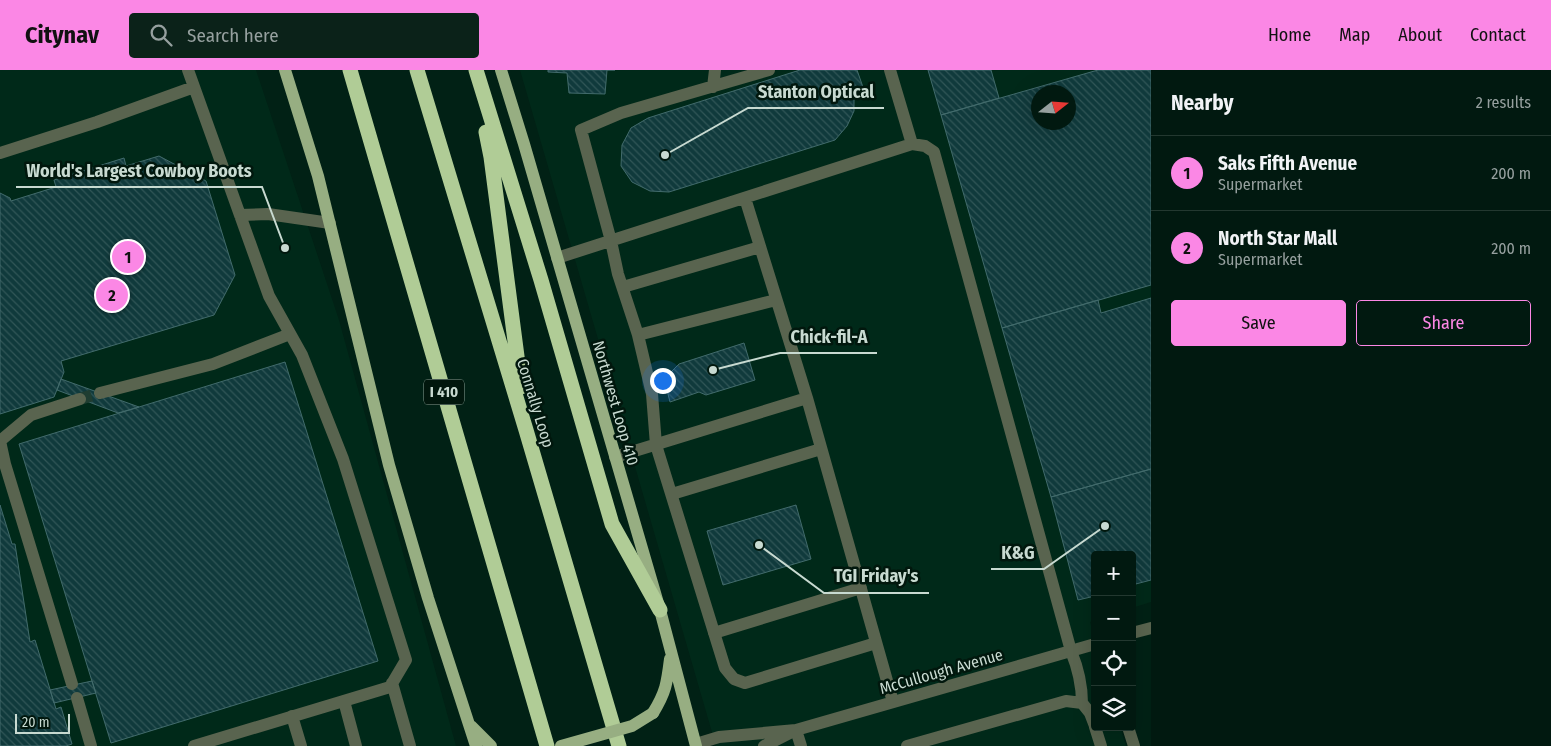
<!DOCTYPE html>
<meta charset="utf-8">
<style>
body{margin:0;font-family:"Fira Sans Condensed",sans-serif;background:#0b2219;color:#f1f3f6}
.controls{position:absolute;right:15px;bottom:15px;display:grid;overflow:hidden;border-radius:5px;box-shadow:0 5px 20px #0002}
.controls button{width:45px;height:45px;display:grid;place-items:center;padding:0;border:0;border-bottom:1px solid #233830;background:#011910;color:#f1f3f6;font:25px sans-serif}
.compass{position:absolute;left:1031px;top:15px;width:45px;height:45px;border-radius:50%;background:#011910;box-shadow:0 5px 20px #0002;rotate:73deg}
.scale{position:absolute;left:15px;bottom:12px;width:55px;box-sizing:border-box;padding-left:5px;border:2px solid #c8dad1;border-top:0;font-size:14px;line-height:18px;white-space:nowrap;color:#c8dad1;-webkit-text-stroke:4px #01170d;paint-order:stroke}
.you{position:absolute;left:662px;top:310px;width:18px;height:18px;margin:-12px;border:4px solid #fff;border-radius:50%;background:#1a73e8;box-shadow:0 0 0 8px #1a73e833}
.badge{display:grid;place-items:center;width:32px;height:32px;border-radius:50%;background:#fb87e5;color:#111;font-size:16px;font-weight:700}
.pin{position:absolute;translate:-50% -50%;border:2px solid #fff;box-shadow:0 1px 5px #0006}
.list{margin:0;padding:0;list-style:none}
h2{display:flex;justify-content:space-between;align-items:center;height:65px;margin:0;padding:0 20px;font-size:21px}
h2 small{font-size:16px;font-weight:400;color:#96a09f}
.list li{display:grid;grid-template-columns:32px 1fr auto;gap:15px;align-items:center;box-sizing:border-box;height:75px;padding:0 20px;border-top:1px solid #233830}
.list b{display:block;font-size:19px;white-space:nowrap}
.list p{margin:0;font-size:16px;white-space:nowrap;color:#96a09f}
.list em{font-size:16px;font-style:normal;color:#96a09f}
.actions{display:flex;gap:10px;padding:15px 20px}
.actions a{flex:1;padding:11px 0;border:1px solid #fb87e5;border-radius:5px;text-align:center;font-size:18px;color:#fb87e5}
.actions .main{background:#fb87e5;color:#111}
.icon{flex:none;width:28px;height:28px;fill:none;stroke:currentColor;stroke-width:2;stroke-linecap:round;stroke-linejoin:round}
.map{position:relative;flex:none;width:1151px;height:676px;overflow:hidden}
header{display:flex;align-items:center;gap:30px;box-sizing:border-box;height:70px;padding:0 25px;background:#fb87e5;color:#111}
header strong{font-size:24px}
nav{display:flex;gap:28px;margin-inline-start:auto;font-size:18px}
.search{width:350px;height:45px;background:#0b2219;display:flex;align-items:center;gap:12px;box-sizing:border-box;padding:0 18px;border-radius:5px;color:#96a09f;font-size:19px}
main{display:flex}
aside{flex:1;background:#011910}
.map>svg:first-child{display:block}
.built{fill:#002919;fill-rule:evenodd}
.building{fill:url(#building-back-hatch);stroke:#426b6c;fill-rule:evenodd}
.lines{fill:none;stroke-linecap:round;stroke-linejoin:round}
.minor-tunnel{stroke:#1f3d31;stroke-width:12;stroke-dasharray:12 6;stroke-linecap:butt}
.minor{stroke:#59644f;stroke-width:12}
.major{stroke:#97ae82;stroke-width:12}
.highway{stroke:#b0cc96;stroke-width:15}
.major-bridge{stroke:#97ae82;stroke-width:12}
.labels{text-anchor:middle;stroke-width:5;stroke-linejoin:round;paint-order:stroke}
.shield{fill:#01170d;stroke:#8ca096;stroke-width:1}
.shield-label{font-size:15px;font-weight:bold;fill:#c8dad1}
.street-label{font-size:16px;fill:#c8dad1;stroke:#01170d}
.leader{fill:none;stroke:#c8dad1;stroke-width:2}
.callout-dot{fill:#c8dad1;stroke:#01170d;stroke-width:2}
.callout-label{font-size:18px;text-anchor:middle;font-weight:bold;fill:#c8dad1;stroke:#01170d;stroke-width:5;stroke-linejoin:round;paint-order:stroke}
</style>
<header>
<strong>Citynav</strong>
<div class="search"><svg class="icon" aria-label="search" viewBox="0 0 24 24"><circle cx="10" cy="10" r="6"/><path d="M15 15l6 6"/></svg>Search here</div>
<nav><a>Home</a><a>Map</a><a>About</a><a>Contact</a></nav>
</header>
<main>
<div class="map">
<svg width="1151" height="676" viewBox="0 0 1151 676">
<defs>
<pattern id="building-back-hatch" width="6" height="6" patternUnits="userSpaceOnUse" patternTransform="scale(1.25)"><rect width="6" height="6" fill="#103a3c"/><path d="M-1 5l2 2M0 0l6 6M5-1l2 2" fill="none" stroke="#315657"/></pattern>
</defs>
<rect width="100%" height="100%" fill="#012115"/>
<path class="built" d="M0 0H256L339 250 456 676H0Z
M520 0H1151V532L1132 538V485H1095V550L1090 552 1095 569V657H1120L1126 676H716ZM1038 22H1068V52H1038Z"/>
<path class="building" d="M548 0H615H607L605 24 569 23 567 3 548 2Z
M800 0H857L865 23 854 28V41L847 56 835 70 669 122 650 121 632 112 621 96 622 75 631 58 648 48Z
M928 0H991L999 28 941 45Z
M1098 0H1151V215L1002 258 941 45ZM1038 22H1068V52H1038Z
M159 86 206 111 235 205 214 245 61 291 64 302 54 327 0 344V123L10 128 11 131 56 117 54 110 124 88 126 96Z
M1151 228V399L1051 427 1002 258 1098 230 1101 243Z
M744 273 755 310 706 325 699 322 670 332 665 312 668 305 679 294Z
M285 292 378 591 111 673 19 374Z
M61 309 139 337 118 343 57 320Z
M1151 399V510L1132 515V485H1095V526L1078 530 1051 427Z
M0 435 12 474H15L30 572 35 570 56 639 61 637 72 674 66 676H0Z
M796 435 811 489 723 515 707 461Z
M92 611 96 623 54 633 50 620Z"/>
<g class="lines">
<path class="minor-tunnel" d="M80 329 100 323"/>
<path class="minor" d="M188 0 269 226 302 285 343 389 406 590 390 617 194 676
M769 0 621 43 581 60 611 171 618 204 638 265 652 324 656 375 725 598 734 609 745 613 876 573
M890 0 912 74
M713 17 715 0
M0 83 97 52 194 17
M240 145 268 144 330 153
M557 188 912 74 925 76 934 82 1071 581C1078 598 1082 614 1082 633
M623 217 760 177
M638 265 776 230
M100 323 213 294 290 264
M807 328 893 632
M615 387 807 328 745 128
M672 424 821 379
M714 563 861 518
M1132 563 1151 558
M392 613 410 676
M72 614 5 394 0 371 31 345 80 329
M77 628 91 676
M344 631 356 676
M292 646 301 676
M1095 657 1101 676
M1128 657 1134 676
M796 660 801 676
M696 674 719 667 796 660 1095 574
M764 676 790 663
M907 676 1066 631 1082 633 1090 643 1095 656"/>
<path class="major" d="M285 0 318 106 389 395 428 528 476 676
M501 0 524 74 660 540 696 676
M653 643C666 622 667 613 670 589
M471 656 491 676"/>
<path class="highway" d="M350 0 547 676
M417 0 526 360 619 676
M476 0 541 210 612 454 660 540
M486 62 491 87 521 317"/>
<path class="major-bridge" d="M561 676 632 656 653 643"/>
</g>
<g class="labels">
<rect class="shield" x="424" y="309.5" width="40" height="25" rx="4"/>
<g class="shield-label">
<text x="444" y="327">I 410</text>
</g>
<g class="street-label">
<text transform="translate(536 333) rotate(73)" y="6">Connally Loop</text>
<text transform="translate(616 333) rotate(74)" y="6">Northwest Loop 410</text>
<text transform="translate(941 601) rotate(-16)" y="6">McCullough Avenue</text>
</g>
</g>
<path class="leader" d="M665 85L748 38H884M285 178L262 117H16M713 300L780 283H877M1105 456L1044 499H991M759 475L824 523H929"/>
<g class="callout-dot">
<circle cx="665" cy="85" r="5"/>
<circle cx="285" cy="178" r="5"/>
<circle cx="713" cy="300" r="5"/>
<circle cx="1105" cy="456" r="5"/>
<circle cx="759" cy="475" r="5"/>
</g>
<g class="callout-label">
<text x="816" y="28">Stanton Optical</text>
<text x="139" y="107">World's Largest Cowboy Boots</text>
<text x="829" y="273">Chick-fil-A</text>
<text x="1018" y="489">K&amp;G</text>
<text x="876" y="512">TGI Friday's</text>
</g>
</svg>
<div class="controls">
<button>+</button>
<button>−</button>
<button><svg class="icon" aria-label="locate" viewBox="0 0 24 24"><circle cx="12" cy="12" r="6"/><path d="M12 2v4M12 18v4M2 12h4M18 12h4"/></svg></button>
<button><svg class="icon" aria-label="layers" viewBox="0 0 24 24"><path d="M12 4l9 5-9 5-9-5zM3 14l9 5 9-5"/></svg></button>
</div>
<svg class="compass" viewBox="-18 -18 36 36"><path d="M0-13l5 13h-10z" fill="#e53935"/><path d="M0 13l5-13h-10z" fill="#96a09f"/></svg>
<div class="scale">20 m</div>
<div class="you"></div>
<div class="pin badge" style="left:128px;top:187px">1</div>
<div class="pin badge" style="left:112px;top:225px">2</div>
</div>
<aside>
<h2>Nearby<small>2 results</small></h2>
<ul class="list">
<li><span class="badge">1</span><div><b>Saks Fifth Avenue</b><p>Supermarket</p></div><em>200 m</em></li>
<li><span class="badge">2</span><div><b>North Star Mall</b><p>Supermarket</p></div><em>200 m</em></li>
</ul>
<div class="actions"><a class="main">Save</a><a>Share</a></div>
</aside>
</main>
